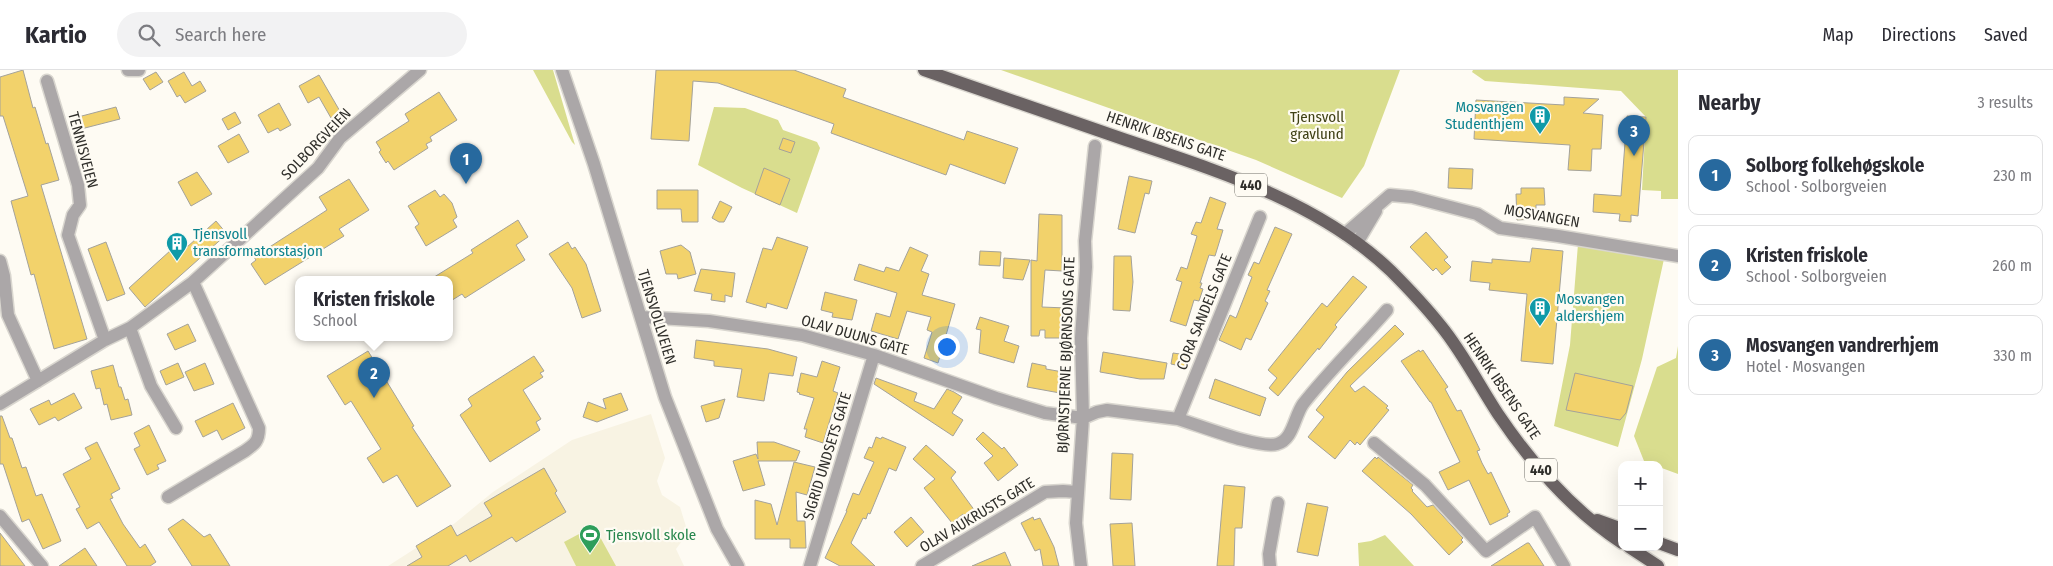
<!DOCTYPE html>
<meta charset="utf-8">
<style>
body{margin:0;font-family:"Fira Sans Condensed",sans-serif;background:#f2f2f3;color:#2b2b33}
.controls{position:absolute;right:15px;bottom:15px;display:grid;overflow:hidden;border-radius:10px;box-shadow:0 5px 20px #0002}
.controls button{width:45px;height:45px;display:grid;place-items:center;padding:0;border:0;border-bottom:1px solid #e1e1e2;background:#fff;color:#2b2b33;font:25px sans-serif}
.you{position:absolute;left:946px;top:276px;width:18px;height:18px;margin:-12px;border:4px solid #fff;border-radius:50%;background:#1a73e8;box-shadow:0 0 0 8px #1a73e833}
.badge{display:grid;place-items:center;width:32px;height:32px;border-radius:50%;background:#27699e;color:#fff;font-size:16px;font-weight:700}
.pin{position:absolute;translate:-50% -41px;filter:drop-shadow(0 1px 2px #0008)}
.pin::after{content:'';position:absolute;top:26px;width:18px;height:15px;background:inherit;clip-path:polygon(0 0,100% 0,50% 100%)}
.popup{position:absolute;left:295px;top:206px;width:158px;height:65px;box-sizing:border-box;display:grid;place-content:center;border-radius:10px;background:#fff;filter:drop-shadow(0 1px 4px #0005);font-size:16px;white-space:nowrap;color:#7c7c81}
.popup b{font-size:19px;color:#2b2b33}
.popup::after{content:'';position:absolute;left:50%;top:100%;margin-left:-10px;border:10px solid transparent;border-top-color:#fff}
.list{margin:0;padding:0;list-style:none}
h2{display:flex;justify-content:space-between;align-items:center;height:65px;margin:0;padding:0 20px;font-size:21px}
h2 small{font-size:16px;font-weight:400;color:#7c7c81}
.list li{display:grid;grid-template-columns:32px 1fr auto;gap:15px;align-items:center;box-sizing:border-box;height:80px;margin:0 10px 10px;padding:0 10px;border:1px solid #e1e1e2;border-radius:10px}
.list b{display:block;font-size:19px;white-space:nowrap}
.list p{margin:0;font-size:16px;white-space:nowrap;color:#7c7c81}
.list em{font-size:16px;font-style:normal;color:#7c7c81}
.icon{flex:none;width:28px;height:28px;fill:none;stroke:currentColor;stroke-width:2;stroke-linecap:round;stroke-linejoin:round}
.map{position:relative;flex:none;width:1678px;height:496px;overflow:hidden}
header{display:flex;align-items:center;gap:30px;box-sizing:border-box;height:70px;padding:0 25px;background:#fff;border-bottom:1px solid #e1e1e2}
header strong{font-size:24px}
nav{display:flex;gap:28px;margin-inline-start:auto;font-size:18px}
.search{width:350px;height:45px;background:#f2f2f3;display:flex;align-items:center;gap:12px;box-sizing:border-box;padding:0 18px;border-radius:28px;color:#7c7c81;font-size:19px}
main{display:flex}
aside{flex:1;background:#fff}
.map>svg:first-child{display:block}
.built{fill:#f8f3e3}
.green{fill:#d9dd8e}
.building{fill:#f2d26b;stroke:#a4a29a}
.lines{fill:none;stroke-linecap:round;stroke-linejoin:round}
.minor-casing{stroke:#d9d6cf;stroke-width:15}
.major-casing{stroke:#d9d6cf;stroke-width:15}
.minor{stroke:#aba7a8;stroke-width:12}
.major{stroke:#6a6263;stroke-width:12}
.labels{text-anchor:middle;stroke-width:4.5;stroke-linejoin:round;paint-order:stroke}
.shield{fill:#fefbf3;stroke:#6e6c67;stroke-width:1}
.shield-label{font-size:14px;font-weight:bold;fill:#302f2b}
.culture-label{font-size:15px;fill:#0d838f;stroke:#fefbf3;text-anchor:start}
.park-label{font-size:15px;fill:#404116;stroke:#fefbf3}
.street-label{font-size:15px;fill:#302f2b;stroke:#fefbf3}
.leisure-label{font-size:15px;fill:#27864d;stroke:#fefbf3;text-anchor:start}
</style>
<header>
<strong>Kartio</strong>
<div class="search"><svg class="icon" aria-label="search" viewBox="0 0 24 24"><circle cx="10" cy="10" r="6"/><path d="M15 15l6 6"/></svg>Search here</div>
<nav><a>Map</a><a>Directions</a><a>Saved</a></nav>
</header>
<main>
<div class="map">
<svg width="1678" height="496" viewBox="0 0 1678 496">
<rect width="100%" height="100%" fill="#fefbf3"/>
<path class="built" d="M651 344 665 388 657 411 662 425 680 437 688 463 676 479 684 496H388L455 453 493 422 572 370Z"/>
<path class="green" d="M533 0H553L575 75 572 72Z
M1001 0H1400L1364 96 1342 128 1256 90Z
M1473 0H1678V129H1661V121L1642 120 1646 47 1621 21 1485 11 1472 2Z
M714 37 745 38 778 50 783 60 817 72 820 78 797 143 742 118 698 95Z
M1578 174 1664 189 1642 289 1618 377 1554 356 1570 275Z
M1678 276V404L1659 397V395L1644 391 1634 366 1657 297 1676 288Z
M594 456 616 496H576L564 472Z
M1385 465 1414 496H1359L1358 473 1371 471Z"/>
<path class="building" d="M23 0 33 38 35 37 46 74 48 73 59 110 41 115 87 269 54 279 34 204 31 205 11 131 28 126 3 46H0V7Z
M656 0H794L846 19 843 27 964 70 967 61 1018 78 1005 114 950 94 946 105 831 63 834 54 718 13 693 11 689 71 651 69Z
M156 2 163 12 150 20 143 9Z
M184 2 192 16 200 11 206 21 185 33 180 25 177 27 168 11Z
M319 5 341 43 331 48 319 27 308 33 299 16Z
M439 22 457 50 430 67 432 71 426 74 428 78 394 100 388 91 386 93 379 82 381 80 376 72 409 51 405 44Z
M1564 27 1599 29 1583 43 1603 45 1601 79H1592L1591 101 1568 100 1570 75 1474 69 1476 30 1564 35Z
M279 33 291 55 280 61 278 58 268 63 258 45Z
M116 37 120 49 81 59 78 47Z
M235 42 241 53 228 60 222 49Z
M1627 46 1646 47 1638 146 1631 145V152L1619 151 1620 144 1593 142 1594 124 1621 126Z
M239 64 249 82 228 93 218 76Z
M783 68 795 72 791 83 779 79Z
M764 98 790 109 780 135 755 124Z
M1449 98 1473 99 1472 119 1448 118Z
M197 102 212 124 191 136 178 112Z
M1129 106 1152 111 1149 124 1145 123 1135 163 1118 159Z
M349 109 369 140 339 159 344 166 265 215 251 194 256 190 254 187 327 140 319 127Z
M1521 118H1544L1545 135H1536V149L1517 150 1516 124H1521Z
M435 120 440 127 444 124 452 133 457 147 453 150 457 157 426 176 415 157 419 154 408 136Z
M657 120H698V152H682L681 139H657Z
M1210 127 1226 133 1217 159 1223 160 1215 186 1209 185 1200 213H1202L1200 218 1203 219 1199 231 1194 230 1186 256 1170 251 1182 212 1176 210 1181 197 1187 199 1197 166 1191 164 1196 152 1201 153Z
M720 131 732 137 724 152H719L712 148Z
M1039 144 1062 145V201L1045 200 1042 237 1066 238 1065 268H1045V260H1040L1039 266H1031V190L1037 191Z
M518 150 528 167 516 175 525 190 465 228 462 224 449 232V209H431L473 183 471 180Z
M216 151 227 164 145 237 129 218 171 180 177 186Z
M1275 157 1292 164 1267 220 1270 221 1265 231 1268 233 1257 257 1251 270 1246 268 1241 280 1219 270 1230 245 1236 248 1252 207 1248 205 1254 192 1259 194Z
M1426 162 1448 187 1444 190 1451 197 1442 205 1436 198 1433 201 1410 177Z
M777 167 808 177 787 239 767 233 766 238 746 232 763 178 772 180Z
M106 172 125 224 107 231 88 179Z
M568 172 572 179 575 177 586 194 601 241 582 248 572 218 549 184Z
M681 175 690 182 696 204 678 209 677 204H666L660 181Z
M910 177 928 185 921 201 929 204 922 225 955 234 938 293 924 288 932 262 927 260 931 247 907 241 898 269 871 261 876 243 890 247 897 223 854 210 859 194 884 202 886 197 899 201Z
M1532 178 1563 181 1553 294 1521 291 1527 224 1489 220 1490 213 1470 211 1472 191 1492 193V189L1530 192Z
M980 181 1001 182 1000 196 979 195Z
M1114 186H1131L1133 212 1130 241 1113 240Z
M1004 188 1030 190 1023 210 1003 208Z
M701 199 735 203 732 227 725 225V232L711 230 712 224 694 221Z
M1353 206 1367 217 1335 255 1337 257 1319 280 1318 278 1278 326 1269 318 1277 308 1268 300 1322 233 1327 237Z
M825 222 857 230 852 250 832 247 833 243 821 240Z
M980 247 1009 256 1004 271 1019 276 1014 293 979 283 981 260 976 259Z
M188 254 196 271 175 280 167 264Z
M1395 255 1404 264 1350 316 1355 322 1364 316 1388 336 1386 338 1389 340 1360 375 1357 372 1355 375 1350 370 1335 389 1308 367 1324 347 1316 340 1347 302Z
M696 270 768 279 797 287 793 306 769 303 764 331 737 327 742 299 714 296V291L694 288Z
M1419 280 1420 282 1423 280 1448 317 1445 319 1457 341 1461 340 1480 380 1477 381 1482 393 1488 404 1491 402 1510 442 1507 444 1508 446 1490 455 1469 410 1448 420 1439 402 1460 392 1431 332H1430L1401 291Z
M368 281 414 356 412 357 451 416 417 437 397 405 383 413 367 388 381 379 351 331 345 335 327 306Z
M1103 282 1167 293 1164 309H1140L1100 302Z
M1173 283 1187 285 1185 297 1171 294Z
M534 286 544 301 540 303 543 307 523 320 541 349 536 352 540 360 490 392 460 345 472 336 468 329 470 327Z
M822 291 840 297 833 321 838 323 823 373 805 367 807 359H804L814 328 799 324 800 323 797 322 801 303 817 307Z
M178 293 184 307 166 315 160 301Z
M205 293 214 314 194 321 185 302Z
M1032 293 1046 296V299L1063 302 1060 323 1027 317Z
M113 295 119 317H121L125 330 128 329 132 345 111 350 107 334 104 335 100 318 96 319 91 301Z
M1575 303 1633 316 1626 343 1620 350 1566 340Z
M876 308 917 323 914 331 934 339 947 319 954 322 962 327 952 343 963 350 953 366 874 314Z
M1215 309 1266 328 1260 346 1209 328Z
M74 323 82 338 58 351 55 347 39 355 30 339 49 330 51 335Z
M621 323 628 340 597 352 583 347 588 332 606 339 603 329Z
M725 329 719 348 706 352 701 336Z
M233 333 245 358 222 370 217 360 203 367 195 351Z
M0 346H2L10 368H12L22 398 26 397 36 426 42 424 61 471 43 479 29 449 22 452 3 394H0Z
M149 355 166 391 157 395 159 399 147 405 134 379 140 376 134 363Z
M983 362 1002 379 1004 377 1018 395 998 411 984 393 993 386 976 369Z
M876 367 881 369 882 367 906 377 896 401 889 398 870 444 868 443 866 449 863 448 851 473 875 496H840L825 488 847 441H846L853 423 859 425 863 416 874 392 864 388 869 377 872 378Z
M97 372 120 419 111 424 113 428 110 429 123 454 140 478 145 474 156 492 150 496H127L99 452 87 459 76 439 80 437 63 404 91 389 85 378Z
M757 372H774L800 381 796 391H758L765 415 743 421 733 391 756 384 758 389Z
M926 375 956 402 951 408 975 441 966 448 963 444 952 453 924 418 935 409 913 389Z
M1112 383 1133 384 1131 430 1110 429Z
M1375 387 1377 389 1378 387 1413 415 1411 418 1413 420 1412 421 1427 437 1433 435 1463 468 1461 470 1463 472 1449 485 1411 444 1362 401Z
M794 392 815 397 807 425 796 422 797 451H805L806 478H790V469H755V430L771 434 777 455Z
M544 398 557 421 555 423 566 442 516 472 512 467 470 492 466 485 448 496H407L422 487 416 476 451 455 457 466 492 446 484 433Z
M1224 415 1245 417 1242 458H1235L1234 496H1217Z
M1307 433 1328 437 1318 486 1297 482Z
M911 447 924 462 907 477 894 462Z
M1033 447 1034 450 1040 448 1054 477 1059 496H1043L1040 479 1035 481 1021 453Z
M183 449 204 467 210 464 230 496H192L168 459Z
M1132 453 1135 496H1113L1110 454Z
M0 463 25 496H0Z
M1527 473H1529L1544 496H1491Z
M85 478 97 496H59Z
M1005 482 1011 496H972Z"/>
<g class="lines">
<g class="minor-casing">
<path id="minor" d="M128 0H139
M562 0 594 94 665 327 717 459 738 496
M47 11 78 115 80 135 73 145 68 165 105 270
M1345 164 1390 125 1412 127 1477 144 1500 158 1558 166 1678 186
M1357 173 1376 141
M0 191 4 206 8 245 38 311
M641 247 709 251 802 265 874 285 996 328 1045 343 1083 348 1097 342 1107 340 1178 349 1260 147
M130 258 151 316 176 358
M0 334 105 270 130 258 193 212 318 98 340 68 420 0
M1178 349C1199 355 1258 379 1277 374 1293 370 1294 347 1303 334 1328 302 1360 271 1387 240
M1374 373 1425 415 1486 481 1535 447 1564 496
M168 427 245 381C255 374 259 371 259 358L193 212
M0 446 42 496
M810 496 874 285
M922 496 1045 422 1063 421 1077 422
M1081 496 1076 453 1083 348 1081 268 1086 197 1085 171 1095 76
M1270 496 1269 484 1278 433"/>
</g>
<g class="major-casing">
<path id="major" d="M924 0C991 23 1059 47 1126 70 1218 101 1319 132 1391 201 1408 218 1426 237 1441 256 1463 283 1479 315 1498 344 1531 393 1572 440 1622 473
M1597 450 1622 459
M1659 473 1678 480
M1629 477 1658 496"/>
</g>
<use href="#minor" class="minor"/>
<use href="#major" class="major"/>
</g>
<defs>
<g id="building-pin" transform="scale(1.125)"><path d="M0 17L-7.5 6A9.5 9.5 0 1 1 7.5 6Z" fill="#0f9aa8" stroke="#fefbf3"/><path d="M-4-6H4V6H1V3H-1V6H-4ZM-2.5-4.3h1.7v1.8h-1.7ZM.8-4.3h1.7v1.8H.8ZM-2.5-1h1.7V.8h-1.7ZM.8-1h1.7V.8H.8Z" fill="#fff"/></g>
<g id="stadium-pin" transform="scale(1.125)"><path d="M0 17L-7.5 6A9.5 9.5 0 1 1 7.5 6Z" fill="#2e9e5b" stroke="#fefbf3"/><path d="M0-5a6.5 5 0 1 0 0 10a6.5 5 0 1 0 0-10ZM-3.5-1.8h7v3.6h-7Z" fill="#fff"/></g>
</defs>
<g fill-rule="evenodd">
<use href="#building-pin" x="1540" y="46"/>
<use href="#building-pin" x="177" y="173"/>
<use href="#building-pin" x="1540" y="238"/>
<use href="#stadium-pin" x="590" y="465"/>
</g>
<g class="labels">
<g class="shield">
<rect x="1235" y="103.5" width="32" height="23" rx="4"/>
<rect x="1525" y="388.5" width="32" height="23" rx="4"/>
</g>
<g class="shield-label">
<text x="1251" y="120">440</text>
<text x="1541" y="405">440</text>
</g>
<g class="culture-label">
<text x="1524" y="42" text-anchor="end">Mosvangen<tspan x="1524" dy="17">Studenthjem</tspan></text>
<text x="193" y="169">Tjensvoll<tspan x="193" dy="17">transformatorstasjon</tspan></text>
<text x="1556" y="234">Mosvangen<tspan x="1556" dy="17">aldershjem</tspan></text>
</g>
<g class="park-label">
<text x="1317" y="52">Tjensvoll<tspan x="1317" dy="17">gravlund</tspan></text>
</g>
<g class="street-label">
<text transform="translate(1166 66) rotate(19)" y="5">HENRIK IBSENS GATE</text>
<text transform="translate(316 74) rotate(-46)" y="5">SOLBORGVEIEN</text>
<text transform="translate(83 80) rotate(75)" y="5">TENNISVEIEN</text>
<text transform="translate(1542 146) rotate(10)" y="5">MOSVANGEN</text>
<text transform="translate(1204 242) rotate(-68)" y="5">CORA SANDELS GATE</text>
<text transform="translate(657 247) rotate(73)" y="5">TJENSVOLLVEIEN</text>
<text transform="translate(855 265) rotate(16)" y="5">OLAV DUUNS GATE</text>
<text transform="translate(1066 285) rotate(-88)" y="5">BJØRNSTJERNE BJØRNSONS GATE</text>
<text transform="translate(1502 316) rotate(56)" y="5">HENRIK IBSENS GATE</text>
<text transform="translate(827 386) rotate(-73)" y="5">SIGRID UNDSETS GATE</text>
<text transform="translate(977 445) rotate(-31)" y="5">OLAV AUKRUSTS GATE</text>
</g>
<g class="leisure-label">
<text x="606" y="470">Tjensvoll skole</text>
</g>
</g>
</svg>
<div class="controls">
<button>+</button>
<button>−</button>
</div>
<div class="you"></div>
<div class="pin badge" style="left:466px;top:114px">1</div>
<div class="pin badge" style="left:374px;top:328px">2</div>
<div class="popup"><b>Kristen friskole</b>School</div>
<div class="pin badge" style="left:1634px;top:86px">3</div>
</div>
<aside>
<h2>Nearby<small>3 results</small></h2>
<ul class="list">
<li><span class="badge">1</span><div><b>Solborg folkehøgskole</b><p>School · Solborgveien</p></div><em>230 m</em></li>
<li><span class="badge">2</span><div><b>Kristen friskole</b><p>School · Solborgveien</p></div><em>260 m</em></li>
<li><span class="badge">3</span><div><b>Mosvangen vandrerhjem</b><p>Hotel · Mosvangen</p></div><em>330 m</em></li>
</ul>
</aside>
</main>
